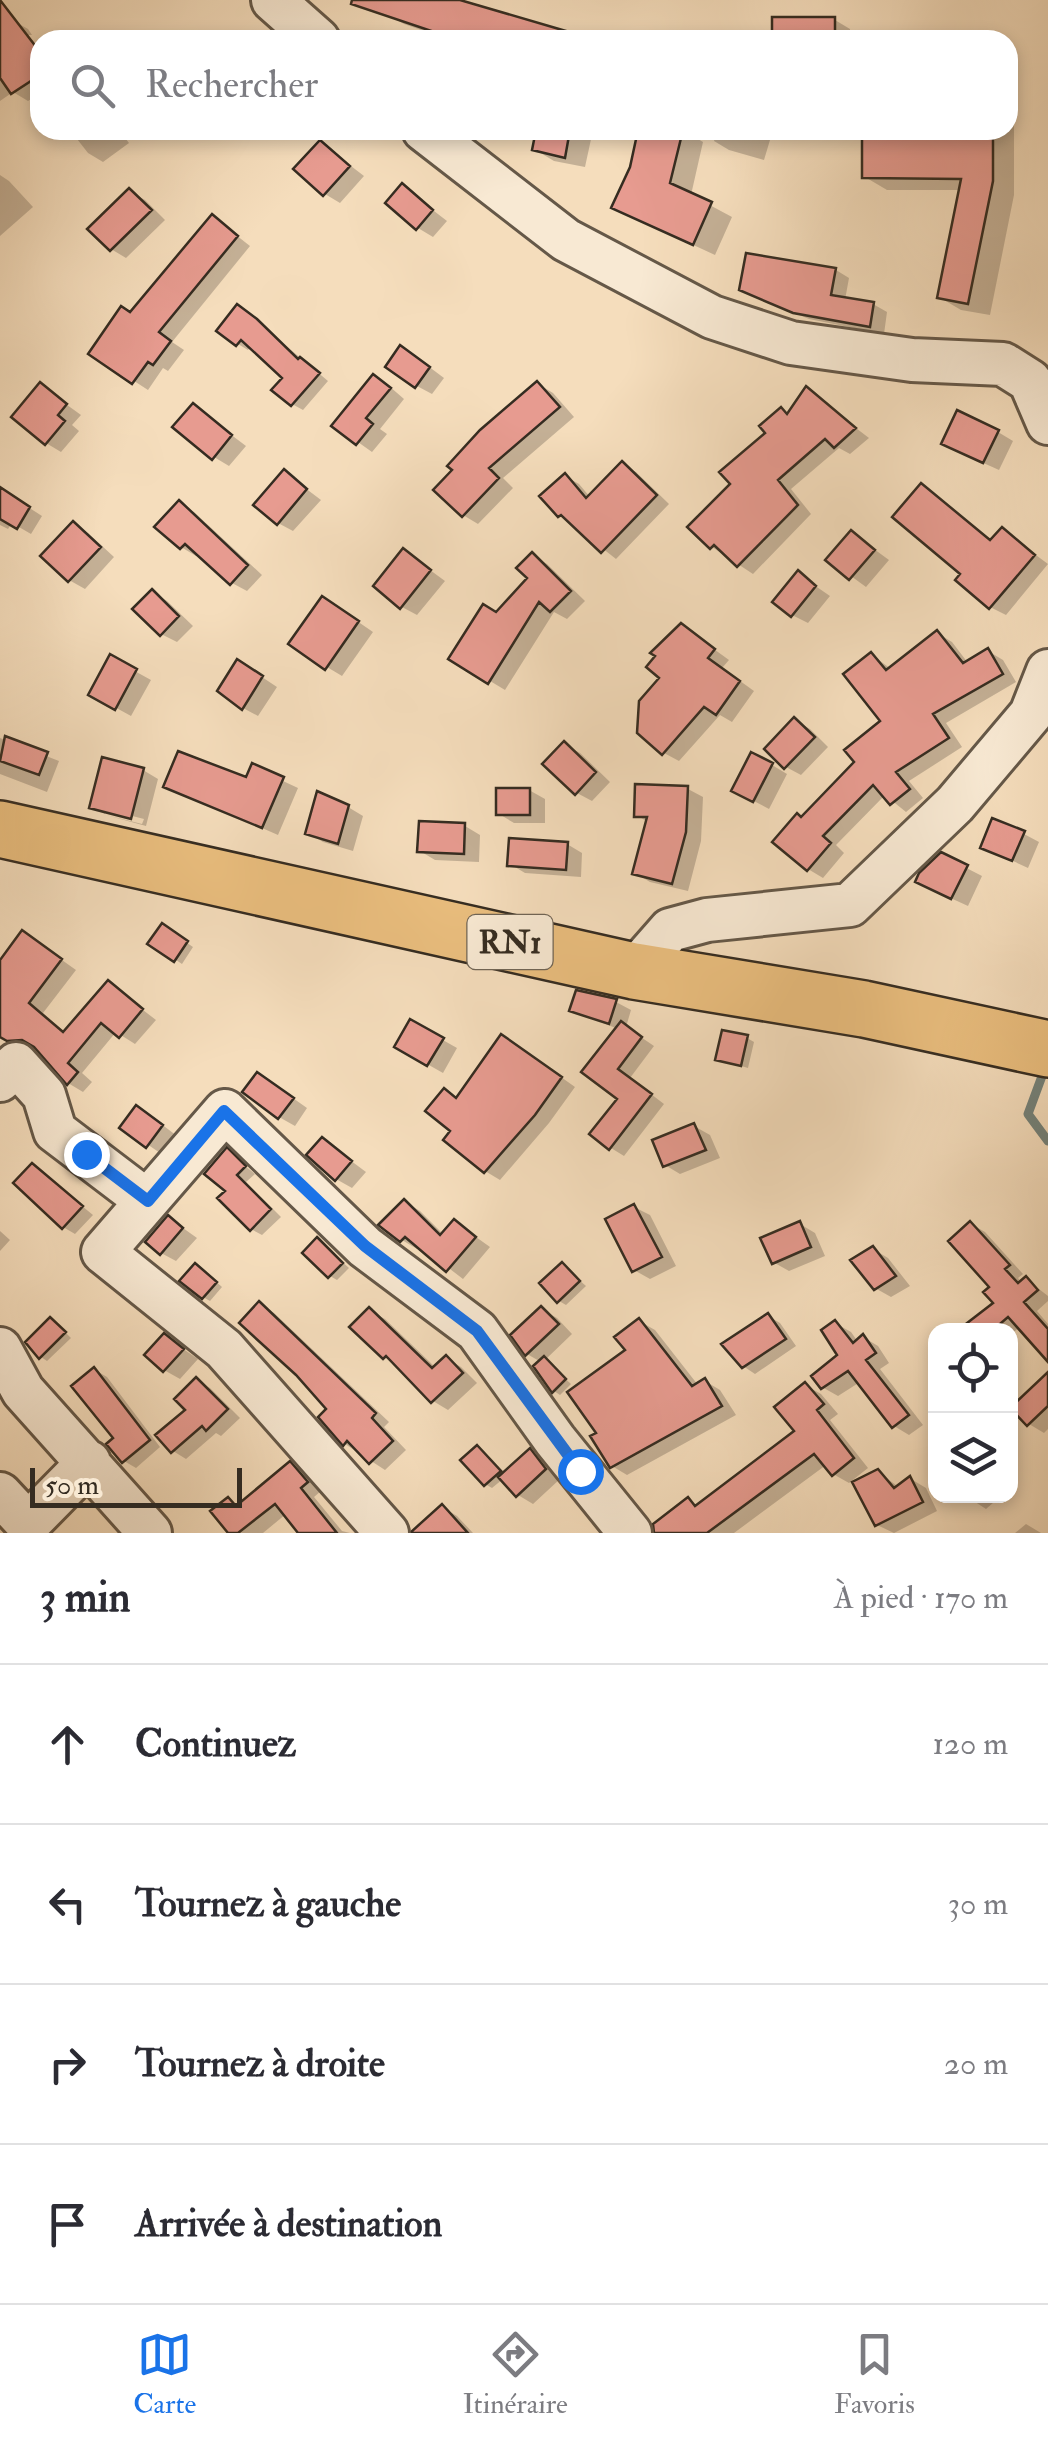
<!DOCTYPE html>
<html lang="fr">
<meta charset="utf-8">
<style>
body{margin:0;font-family:"IM FELL Double Pica",serif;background:#f7f7f7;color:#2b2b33}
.controls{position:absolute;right:30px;bottom:30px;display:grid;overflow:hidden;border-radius:20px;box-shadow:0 5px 15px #0003}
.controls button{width:90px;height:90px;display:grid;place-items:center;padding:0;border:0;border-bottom:2px solid #e1e1e2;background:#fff;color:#2b2b33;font:50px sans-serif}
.scale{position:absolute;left:30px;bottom:25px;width:212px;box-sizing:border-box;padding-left:10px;border:5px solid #352c21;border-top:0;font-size:28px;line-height:35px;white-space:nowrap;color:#352c21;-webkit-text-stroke:8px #f8e9d3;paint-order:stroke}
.stop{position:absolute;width:30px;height:30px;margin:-22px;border:8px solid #1a73e8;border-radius:50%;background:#fff}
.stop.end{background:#1a73e8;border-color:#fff;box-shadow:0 2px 10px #0008}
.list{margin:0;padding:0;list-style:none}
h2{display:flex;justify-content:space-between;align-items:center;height:130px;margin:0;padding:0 40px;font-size:42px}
h2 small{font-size:32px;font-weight:400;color:#7c7c81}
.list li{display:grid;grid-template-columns:65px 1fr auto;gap:30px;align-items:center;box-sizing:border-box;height:160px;padding:0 40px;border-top:2px solid #e1e1e2}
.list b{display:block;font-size:38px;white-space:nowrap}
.list em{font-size:32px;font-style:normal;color:#7c7c81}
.icon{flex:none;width:55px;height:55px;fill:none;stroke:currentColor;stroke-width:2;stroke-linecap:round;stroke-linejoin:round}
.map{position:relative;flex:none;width:1048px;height:1533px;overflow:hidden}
.search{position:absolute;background:#fff;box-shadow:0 5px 15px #0003;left:30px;right:30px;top:30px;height:110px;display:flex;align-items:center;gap:25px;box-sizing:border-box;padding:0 35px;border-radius:30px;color:#7c7c81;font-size:38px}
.sheet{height:770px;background:#fff}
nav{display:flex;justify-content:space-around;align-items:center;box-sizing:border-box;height:140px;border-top:2px solid #e1e1e2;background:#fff;font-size:28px;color:#7c7c81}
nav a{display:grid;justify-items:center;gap:5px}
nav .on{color:#1a73e8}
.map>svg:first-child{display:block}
.shadow{fill:#0003}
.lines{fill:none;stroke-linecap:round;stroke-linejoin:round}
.stream{stroke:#73827b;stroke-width:9}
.building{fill:#e79b90;stroke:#352c21;stroke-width:2.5}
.minor-casing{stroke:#655848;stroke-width:48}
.highway-casing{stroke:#352c21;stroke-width:60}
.minor{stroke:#f8e9d3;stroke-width:42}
.highway{stroke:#eabe7e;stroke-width:55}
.route{stroke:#1a73e8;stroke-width:12}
.labels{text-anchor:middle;stroke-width:9;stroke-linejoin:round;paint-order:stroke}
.shield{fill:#f8e9d3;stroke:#706556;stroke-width:2.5}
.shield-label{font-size:32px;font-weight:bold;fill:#352c21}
</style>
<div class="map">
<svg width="1048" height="1533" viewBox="0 0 1048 1533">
<rect width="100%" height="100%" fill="#f5ddbc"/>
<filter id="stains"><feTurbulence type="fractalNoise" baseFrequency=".002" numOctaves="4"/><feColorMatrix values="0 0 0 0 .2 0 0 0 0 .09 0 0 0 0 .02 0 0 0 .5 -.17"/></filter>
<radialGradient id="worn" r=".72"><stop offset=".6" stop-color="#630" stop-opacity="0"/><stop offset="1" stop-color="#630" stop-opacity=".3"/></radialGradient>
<path class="shadow" d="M388 0H423L559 40H450L404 24 384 13Z
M12 20 28 29 32 35H26L40 56V94L28 101 13 92 0 101V28Z
M835 20 850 29V38L908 40H775Z
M1008 97 1014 101V195L990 315 961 310 939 297 961 190H887L865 177V130H1008Z
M70 130H119L129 143 103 162 88 153Z
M538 130H593L585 167 554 161 534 149Z
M641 130H683L703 142 691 195 732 217 715 255 635 218 632 168Z
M717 130H773L764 160 729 150 714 141Z
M321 143 364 176 340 203 325 194Z
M0 175 9 181 33 207 0 236Z
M403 187 447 221 433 237 418 228Z
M129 191 145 200 165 220 126 258 111 249Z
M213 217 250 246 172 342 184 350 168 371 163 368 148 390 91 353 131 315Z
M836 270 849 278 845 300 873 304 887 312 884 334 809 319 756 297Z
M248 314 328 381 303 410 292 404 285 378 251 346 248 350 238 344Z
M416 357 444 378 432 394 417 386Z
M538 384 553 393 574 417 503 478 513 488 478 524 463 515 436 490Z
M389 386 404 399 380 429 387 434 372 452 334 425Z
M45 389 81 415 72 425 79 431 61 452 46 443Z
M806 390 869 438 850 454 839 448 791 489 811 514 753 574 712 547 733 484 781 410 789 415Z
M193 406 246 446 229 466 214 457Z
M998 432 1013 441 999 470 959 452Z
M622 464 636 472 669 504 616 559 560 515 565 476 579 484 590 497Z
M284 472 321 500 293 531 278 523Z
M922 486 993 541 1002 530 1048 564 1006 615 990 607 964 574Z
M0 489 42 516 31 534 12 523 8 529 0 525Z
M179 503 194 512 262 575 247 591 232 583 199 553 196 556 181 547Z
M73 524 88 533 114 557 85 589 69 580Z
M852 533 889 560 866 587 829 560Z
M404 551 445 581 417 615 402 607Z
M532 555 547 564 585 601 567 619 554 612 505 690 452 658 530 578Z
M798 574 830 596 808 623 792 615Z
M152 592 167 601 193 626 177 642 161 634Z
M338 608 373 632 342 676 327 667Z
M682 626 729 660 722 668 754 691 732 722 720 715 679 761 664 753 663 678Z
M937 633 952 642 968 663 988 651 1003 660 1016 682 946 723 962 747 909 781 923 798 906 812 885 795 836 845 844 853 823 878 808 869 802 819 858 762 883 722 872 655 891 669Z
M111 658 151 680 131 716 91 694Z
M253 671 277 687 258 716 243 708Z
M795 720 810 729 828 747 801 775 786 767Z
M0 738 59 761 47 792 0 774Z
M564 744 580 753 610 782 592 801 577 793Z
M772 765 787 774 769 809 750 799Z
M253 767 298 788 278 835 167 786 247 781Z
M143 770 158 779 146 826 106 815 142 824 144 819 105 809V814L92 807Z
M688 789 703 797 701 841 688 891 650 882 635 873 648 822 636 815Z
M529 790 545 799V823H514L499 814Z
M348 807 363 816 353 851 323 842 308 833Z
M465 826 480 835 479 862 435 860 420 851Z
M1024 834 1039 842 1028 868 983 847Z
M567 844 582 853 581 877 525 873 510 864Z
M941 855 982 876 968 906 933 890Z
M162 926 193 947 182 964 151 943Z
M38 943 76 970 43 1013 66 1033 108 983 156 1020 135 1044 116 1032 82 1073 92 1082 83 1092 68 1083 38 1048 24 1049 0 1034V965Z
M616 1002 631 1010 626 1027 654 1046 630 1078 664 1104 624 1156 611 1148 621 1099 585 1072 618 1029 572 1010Z
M411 1022 457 1048 443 1073 397 1047Z
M747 1038 754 1042 748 1068 718 1059Z
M516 1045 575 1087 549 1123 500 1180 485 1171 454 1130 458 1099Z
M273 1084 307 1108 295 1126 279 1117Z
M152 1117 177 1136 163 1155 122 1127Z
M694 1126 710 1135 720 1158 680 1174 665 1165Z
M323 1140 366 1172 352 1188 336 1179Z
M227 1151 255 1174 246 1182 281 1217 262 1235 251 1229 228 1191Z
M33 1166 93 1215 75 1234 63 1227Z
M405 1202 420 1211 444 1235 455 1222 490 1247 463 1279 420 1246 417 1249 402 1240Z
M634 1207 650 1215 676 1266 650 1279 634 1270Z
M169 1218 197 1238 176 1261 161 1253Z
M800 1224 815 1233 825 1256 789 1271 773 1262Z
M971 1224 985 1232 1023 1274 1018 1278 1022 1283 1026 1279 1048 1296V1301L1037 1311 1048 1324V1358L1020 1327 1010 1335V1330H962L996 1303Z
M0 1231 10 1240 0 1251Z
M318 1240 349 1268 337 1280 330 1276Z
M873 1249 888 1258 910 1286 891 1297 875 1288Z
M562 1265 586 1286 566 1305 559 1301Z
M203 1270 222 1287 210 1301 203 1297Z
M260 1304 274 1313 389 1422 384 1427 406 1450 385 1470 345 1444 330 1410Z
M541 1309 557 1318 572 1334 545 1360 571 1384 560 1395 554 1391 541 1362 527 1354Z
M369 1310 385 1319 436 1368 446 1358 461 1367 477 1383 448 1410 433 1401 398 1365 384 1357Z
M768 1316 780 1323 796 1346 755 1374 743 1366Z
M639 1321 655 1330 698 1385 705 1381 720 1390 736 1415 627 1475 612 1466 600 1433Z
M835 1323 851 1332 858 1342 863 1337 878 1346 889 1363 880 1369 923 1425 909 1435 894 1426 860 1382 838 1396 822 1387 841 1356Z
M57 1324 71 1338 47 1361 41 1357Z
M164 1336 198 1359 180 1379 164 1370Z
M95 1370 107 1377 160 1447 136 1468 124 1461Z
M197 1380 210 1388 240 1418 221 1436 216 1433 186 1459 173 1451Z
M805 1385 821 1394 838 1414 830 1420 868 1468 849 1483 833 1474 826 1465 734 1533H656L688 1500 698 1506 797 1431Z
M1048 1392V1429L1044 1433 1029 1424Z
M477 1448 505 1475 530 1451 546 1460 560 1479 533 1504 518 1495 503 1479 492 1488 485 1484Z
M290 1464 305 1472 321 1491 314 1497 342 1531 350 1533H301L286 1514 263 1533H231L229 1500 239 1506Z
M878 1472 900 1488 911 1479 926 1488 937 1511 894 1533 877 1525Z
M966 1496H1001L986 1509Z
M442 1507 457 1516 473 1533H414Z
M1026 1524 1041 1533H1015Z"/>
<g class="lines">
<path class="stream" d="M1045 1068 1028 1114 1048 1141"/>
</g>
<path class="building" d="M0 0 40 52V75L11 94 0 78Z
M352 0H460L576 34 575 40H458L351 4Z
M772 17H835V40H772Z
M536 130H570L565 158 532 150Z
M638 130H683L670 183 712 202 693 245 611 208 630 167Z
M862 130H993V181L968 304 937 298 961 179 862 178Z
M320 140 350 166 323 196 293 169Z
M402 183 433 210 416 230 385 203Z
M129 188 152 210 110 251 87 229Z
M212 214 238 236 159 332 171 341 153 365 148 362 132 384 88 354 121 306 130 312Z
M746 253 836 268 831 295 874 302 870 327 793 313 739 290Z
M237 304 257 319 298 359 300 357 320 373 291 406 271 390 282 378 241 340 236 346 216 331Z
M400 345 430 367 415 388 385 367Z
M373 374 391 388 366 418 373 424 356 445 331 426Z
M537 381 560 407 489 468 499 478 462 517 433 490 452 470 447 466 480 430Z
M40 382 67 404 58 415 65 421 45 445 11 417Z
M806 386 856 428 834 448 825 439 778 480 798 505 737 567 714 545 710 549 687 527 730 484 719 472 765 433 759 426 781 407 787 414Z
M193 403 232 435 212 460 172 427Z
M957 410 999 430 983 463 941 444Z
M622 461 657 495 601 553 561 515 558 517 539 496 565 473 586 498Z
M284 469 307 489 277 525 253 505Z
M921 483 990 540 1002 527 1035 555 989 609 955 580 960 574 892 517Z
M0 487 30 507 17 529 0 519Z
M179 500 248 565 230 585 185 544 180 549 154 527Z
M73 521 101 547 68 582 40 556Z
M851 530 875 550 849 580 825 560Z
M403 548 431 570 400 609 373 586Z
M532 552 571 591 550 612 539 602 488 684 448 659 483 604 496 612 527 578 516 568Z
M798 570 816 586 791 617 772 602Z
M152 589 179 616 160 636 132 609Z
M322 596 359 621 325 670 288 644Z
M681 623 715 649 708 658 740 681 716 715 704 707 662 755 637 733 639 701 659 678 646 667 655 656 650 653Z
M937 630 963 663 988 648 1003 674 933 714 949 738 896 772 910 789 890 805 873 785 823 836 831 843 807 871 772 842 797 813 801 817 854 762 844 750 880 721 843 674 871 652 886 670Z
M110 654 137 669 115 710 88 695Z
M237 659 263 676 242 710 217 691Z
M794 717 815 737 784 769 764 749Z
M5 736 48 752 39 775 0 761Z
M564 741 596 772 575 795 542 764Z
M178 751 246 777 252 763 284 777 262 828 163 787Z
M751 752 773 763 753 802 731 791Z
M102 757 144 768 131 819 89 808Z
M635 784 688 786 686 832 672 884 632 874 647 817H634Z
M496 788H530V815H496Z
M317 791 349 805 338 844 305 834Z
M992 818 1025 831 1012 861 980 848Z
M419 821 465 823 464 854 417 852Z
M509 838 568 842 566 870 507 866Z
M941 852 968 865 951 899 915 882 919 873Z
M162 923 188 941 174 962 147 944Z
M22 930 62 959 29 1003 63 1032 108 980 143 1009 119 1038 101 1023 68 1063 78 1072 67 1085 34 1047 22 1040 7 1041 0 1037V960Z
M576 990 617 999 609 1024 569 1011Z
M410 1019 444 1038 427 1066 394 1047Z
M621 1021 642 1037 618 1069 652 1094 609 1150 589 1134 617 1099 581 1072Z
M722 1030 748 1035 741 1066 715 1060Z
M501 1034 562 1077 535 1115 484 1173 443 1140 450 1131 425 1111 444 1088 456 1098Z
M257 1072 294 1098 278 1119 242 1092Z
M136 1105 163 1125 146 1148 119 1128Z
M694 1123 706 1150 663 1167 652 1140Z
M322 1137 352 1161 335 1181 306 1155Z
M227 1147 246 1166 237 1175 271 1209 250 1231 217 1198 225 1191 204 1174Z
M32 1163 83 1206 62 1229 13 1183Z
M404 1199 440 1235 454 1219 476 1237 446 1272 405 1237 400 1242 378 1225Z
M634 1204 662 1257 632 1272 605 1219Z
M168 1215 183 1228 160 1255 145 1242Z
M800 1221 811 1247 772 1264 760 1238Z
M970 1221 1010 1265 1005 1269 1018 1283 1026 1276 1038 1290 1024 1302 1048 1329V1362L1008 1317 993 1330H958L993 1303 983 1292 989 1287 948 1241Z
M317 1237 343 1263 328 1278 302 1253Z
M873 1246 896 1276 874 1290 850 1260Z
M562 1262 580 1281 557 1303 539 1283Z
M195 1263 217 1282 202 1299 179 1281Z
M259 1301 376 1413 372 1418 393 1441 369 1464 347 1441 343 1446 318 1417 326 1409 296 1375 239 1323Z
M541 1306 559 1324 525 1356 510 1335Z
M369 1307 432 1368 446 1355 463 1373 431 1403 386 1356 383 1359 349 1327Z
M768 1313 786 1339 742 1368 721 1344Z
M50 1317 66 1332 39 1359 25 1342Z
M639 1318 692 1386 705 1378 722 1406 610 1468 590 1436 596 1433 567 1392 625 1350 614 1337Z
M835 1320 853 1343 863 1334 876 1353 866 1360 909 1415 892 1428 848 1371 821 1389 811 1376 837 1355 821 1330Z
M164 1333 184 1349 163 1372 144 1355Z
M544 1356 566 1379 552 1393 533 1366Z
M94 1367 150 1440 122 1463 106 1444 113 1438 71 1386Z
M1048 1372V1406L1027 1426 1010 1408Z
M196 1377 228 1409 206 1431 202 1426 171 1453 155 1435 185 1410 174 1399Z
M805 1382 824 1404 817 1410 854 1458 832 1476 814 1454 707 1533H654L653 1524 688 1497 695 1506 794 1431 774 1407Z
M477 1445 501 1471 484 1486 460 1460Z
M530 1448 546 1469 516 1497 498 1477Z
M290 1461 308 1482 301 1488 337 1533H298L275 1504 238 1533H228L210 1511 228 1497 236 1506Z
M878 1469 894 1488 910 1476 923 1502 875 1526 852 1482Z
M442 1504 468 1533H411V1532Z"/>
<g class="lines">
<g class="minor-casing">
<path id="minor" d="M273 0 318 40
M424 130 566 240 712 317 791 343 912 360 1003 364 1030 381 1048 423
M634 971 670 930 707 920 850 905 955 804 1031 714 1048 671
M0 1080 16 1064 44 1095 55 1131 147 1201
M0 1349 23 1391 150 1533
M0 1494 28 1524 89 1462
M387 1533 224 1349 103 1252 225 1111 365 1247 477 1331 555 1440 630 1533"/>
</g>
<g class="highway-casing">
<path id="highway" d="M0 829 634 971 864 1009 1048 1049"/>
</g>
<use href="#minor" class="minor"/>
<use href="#highway" class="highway"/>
</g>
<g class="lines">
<path class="route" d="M86 1154 148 1201 224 1111 365 1246 477 1331 580 1471"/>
</g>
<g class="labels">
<rect class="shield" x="467.5" y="915" width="85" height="54" rx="8"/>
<g class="shield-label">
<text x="510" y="953">RN1</text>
</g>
</g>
<rect width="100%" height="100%" filter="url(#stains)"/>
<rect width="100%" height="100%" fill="url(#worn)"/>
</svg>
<div class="controls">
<button><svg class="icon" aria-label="locate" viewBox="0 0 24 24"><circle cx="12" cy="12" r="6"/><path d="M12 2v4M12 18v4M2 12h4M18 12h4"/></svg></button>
<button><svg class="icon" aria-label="layers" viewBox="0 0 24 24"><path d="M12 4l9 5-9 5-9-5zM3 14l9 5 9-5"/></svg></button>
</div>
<div class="scale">50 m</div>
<div class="stop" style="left:580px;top:1471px"></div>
<div class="stop end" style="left:86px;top:1154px"></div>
<div class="search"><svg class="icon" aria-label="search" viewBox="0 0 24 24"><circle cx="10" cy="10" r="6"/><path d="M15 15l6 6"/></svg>Rechercher</div>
</div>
<section class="sheet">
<h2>3 min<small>À pied · 170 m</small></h2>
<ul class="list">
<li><svg class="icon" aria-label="ahead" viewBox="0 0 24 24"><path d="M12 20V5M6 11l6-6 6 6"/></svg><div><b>Continuez</b></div><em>120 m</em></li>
<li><svg class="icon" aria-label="left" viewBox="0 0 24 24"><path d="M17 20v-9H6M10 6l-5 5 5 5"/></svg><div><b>Tournez à gauche</b></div><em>30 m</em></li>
<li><svg class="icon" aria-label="right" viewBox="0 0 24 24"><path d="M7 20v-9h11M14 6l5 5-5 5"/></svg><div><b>Tournez à droite</b></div><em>20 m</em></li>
<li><svg class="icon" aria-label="arrive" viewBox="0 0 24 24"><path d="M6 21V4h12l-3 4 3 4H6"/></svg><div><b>Arrivée à destination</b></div></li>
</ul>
</section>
<nav>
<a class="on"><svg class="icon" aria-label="map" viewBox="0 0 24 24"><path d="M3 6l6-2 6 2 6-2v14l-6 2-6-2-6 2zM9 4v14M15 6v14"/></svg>Carte</a>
<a><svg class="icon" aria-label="directions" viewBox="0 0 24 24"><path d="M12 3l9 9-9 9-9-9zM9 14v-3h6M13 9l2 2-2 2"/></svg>Itinéraire</a>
<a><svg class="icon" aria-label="saved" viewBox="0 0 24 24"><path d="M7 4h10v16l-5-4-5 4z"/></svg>Favoris</a>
</nav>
